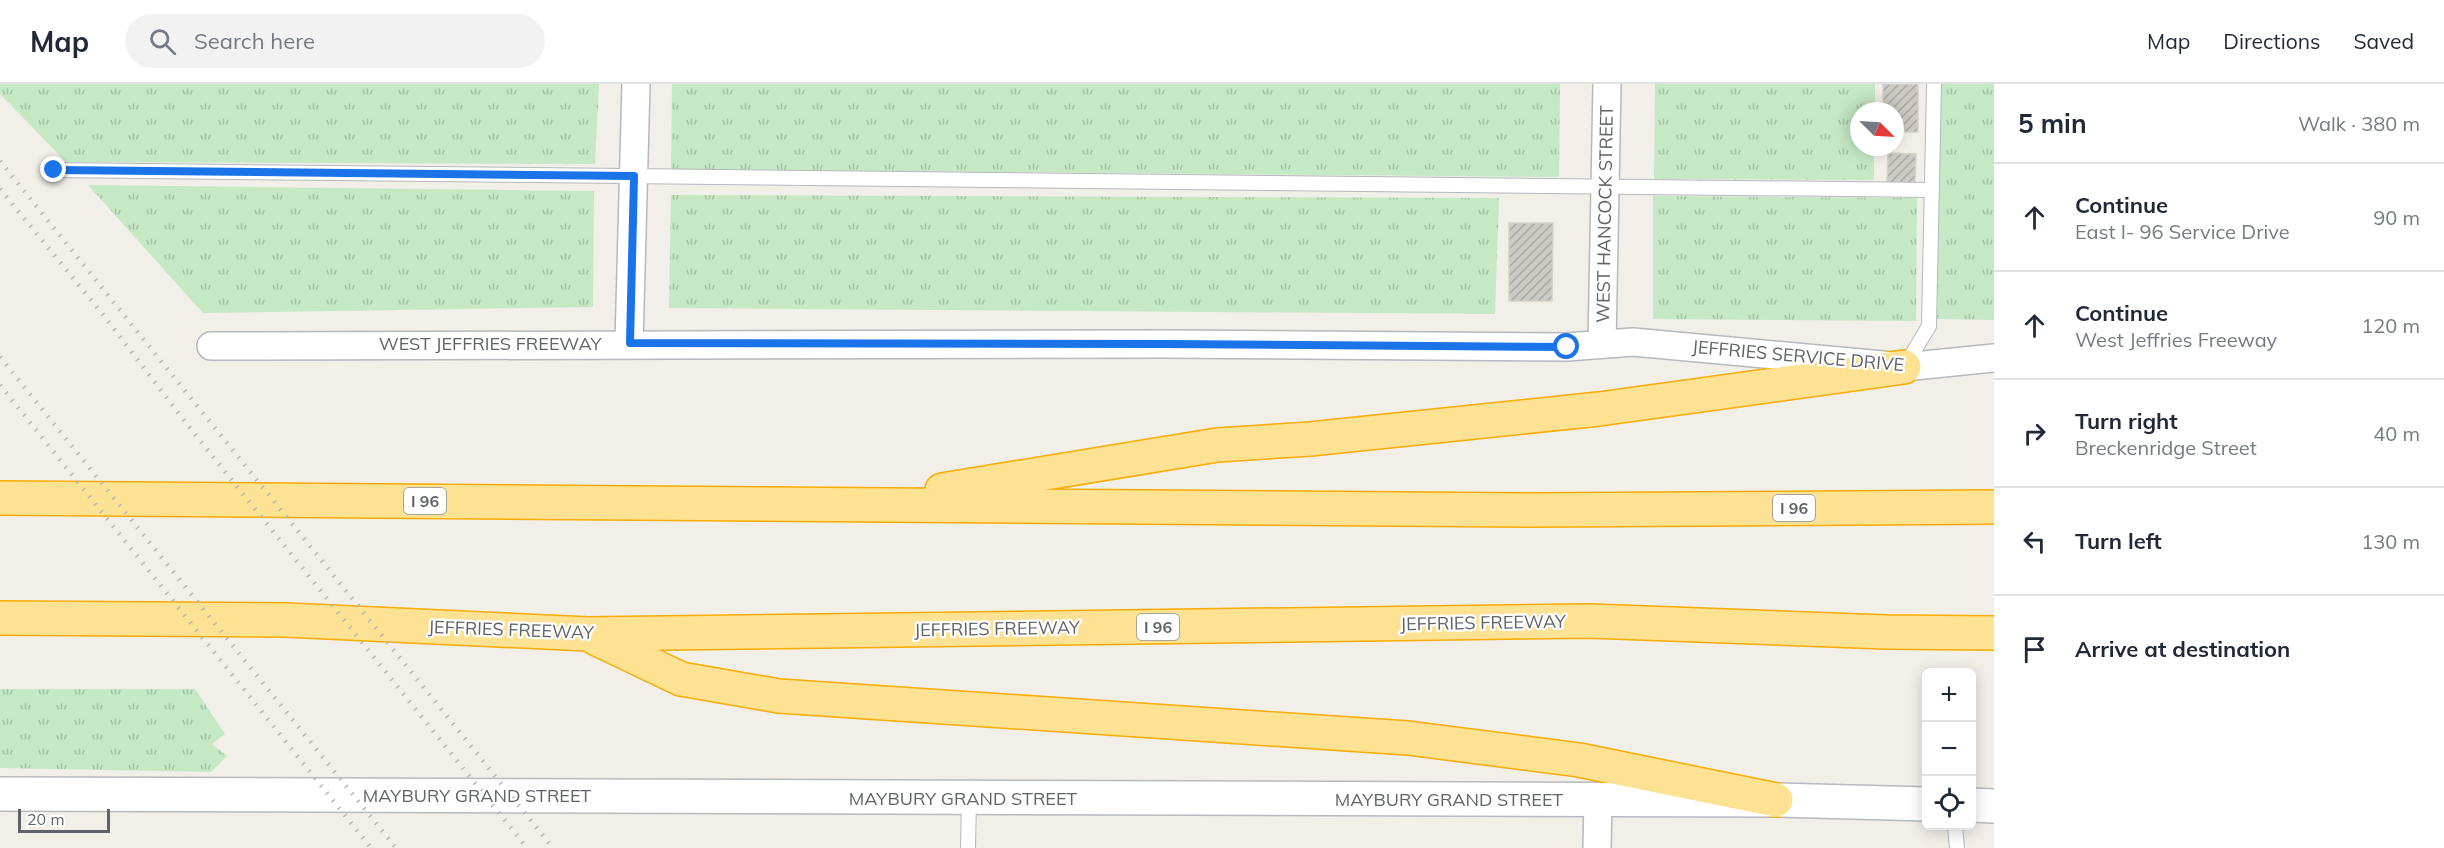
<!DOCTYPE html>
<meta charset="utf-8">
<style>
body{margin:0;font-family:Mulish,sans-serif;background:#f2f2f3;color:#1f2937}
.controls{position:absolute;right:18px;bottom:18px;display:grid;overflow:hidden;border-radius:9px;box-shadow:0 3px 15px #0003}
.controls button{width:54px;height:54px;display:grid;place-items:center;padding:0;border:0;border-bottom:2px solid #e0e1e3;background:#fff;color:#1f2937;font:30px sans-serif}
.compass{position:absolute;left:1850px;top:18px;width:54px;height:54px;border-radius:50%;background:#fff;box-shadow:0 3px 15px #0003;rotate:114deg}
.scale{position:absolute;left:18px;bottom:15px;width:92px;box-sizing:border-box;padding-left:6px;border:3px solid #5f6368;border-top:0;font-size:16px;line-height:21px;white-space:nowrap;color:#5f6368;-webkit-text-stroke:4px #fff;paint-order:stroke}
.stop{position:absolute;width:18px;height:18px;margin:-14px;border:4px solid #1a73e8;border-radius:50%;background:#fff}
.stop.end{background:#1a73e8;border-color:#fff;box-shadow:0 2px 6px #0008}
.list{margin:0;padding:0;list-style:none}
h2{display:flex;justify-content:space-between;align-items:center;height:78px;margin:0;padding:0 24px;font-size:26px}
h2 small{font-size:20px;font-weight:400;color:#747a83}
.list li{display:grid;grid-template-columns:39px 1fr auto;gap:18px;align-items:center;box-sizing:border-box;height:108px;padding:0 24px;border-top:2px solid #e0e1e3}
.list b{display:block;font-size:22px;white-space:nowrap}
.list p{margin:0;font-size:20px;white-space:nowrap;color:#747a83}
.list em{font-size:20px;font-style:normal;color:#747a83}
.icon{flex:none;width:33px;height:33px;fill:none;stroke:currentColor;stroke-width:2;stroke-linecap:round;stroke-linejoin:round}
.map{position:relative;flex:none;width:1994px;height:764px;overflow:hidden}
header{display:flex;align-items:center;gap:36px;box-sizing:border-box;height:84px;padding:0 30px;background:#fff;border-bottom:2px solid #e0e1e3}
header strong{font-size:28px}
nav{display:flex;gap:33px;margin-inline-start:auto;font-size:21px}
.search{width:420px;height:54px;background:#f2f2f3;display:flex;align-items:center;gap:15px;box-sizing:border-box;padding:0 21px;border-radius:33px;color:#747a83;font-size:22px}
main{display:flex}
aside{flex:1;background:#fff}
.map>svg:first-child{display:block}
.grass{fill:url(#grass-tufts)}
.building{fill:url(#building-hatch);stroke:#d6d1c6;stroke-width:1.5}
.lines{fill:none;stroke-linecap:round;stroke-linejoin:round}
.lane-casing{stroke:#b5b8bc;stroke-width:16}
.street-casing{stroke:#b5b8bc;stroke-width:30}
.secondary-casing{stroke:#b6babf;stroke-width:36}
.highway-casing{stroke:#f9ab00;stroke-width:36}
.lane{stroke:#fff;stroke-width:14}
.street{stroke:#fff;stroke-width:27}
.secondary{stroke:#fff;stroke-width:33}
.highway{stroke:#fde293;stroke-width:33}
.rail{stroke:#b6b7b8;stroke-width:4.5;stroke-dasharray:1.5 8;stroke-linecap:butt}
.route{stroke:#1a73e8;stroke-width:8}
.labels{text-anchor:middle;stroke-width:4.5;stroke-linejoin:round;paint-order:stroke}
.shield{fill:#fff;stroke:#8f9295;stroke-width:1.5}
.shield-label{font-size:16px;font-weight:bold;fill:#5f6368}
.street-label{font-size:18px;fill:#5f6368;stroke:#fff}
</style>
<header>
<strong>Map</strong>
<div class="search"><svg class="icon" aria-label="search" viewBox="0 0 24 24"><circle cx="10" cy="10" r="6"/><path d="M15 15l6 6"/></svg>Search here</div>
<nav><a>Map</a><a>Directions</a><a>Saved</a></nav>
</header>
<main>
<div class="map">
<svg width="1994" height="764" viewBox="0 0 1994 764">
<defs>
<pattern id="grass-tufts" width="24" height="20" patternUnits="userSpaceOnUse" patternTransform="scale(1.5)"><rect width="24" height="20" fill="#c5e8c5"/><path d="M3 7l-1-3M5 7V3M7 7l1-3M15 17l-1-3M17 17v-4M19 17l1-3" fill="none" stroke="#a3c0a4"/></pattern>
<pattern id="building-hatch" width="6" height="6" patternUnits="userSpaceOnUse" patternTransform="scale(1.5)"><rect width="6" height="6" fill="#cccac5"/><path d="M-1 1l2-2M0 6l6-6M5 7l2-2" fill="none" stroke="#a9a8a4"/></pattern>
</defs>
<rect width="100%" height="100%" fill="#f1efe8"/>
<path class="grass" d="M0 0H599L595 80 66 78 0 10Z
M672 0H1560L1559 93 671 85Z
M1655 0H1875V27H1859V63H1874V96L1654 95Z
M1941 0H1994V236L1937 235Z
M88 101 594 107 593 223 203 229Z
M671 111 1499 114 1495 230 669 224Z
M1653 112 1917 114 1916 237 1653 235Z
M0 605H195L225 650 212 660 227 672 211 688 0 684Z"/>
<path class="building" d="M1883 0H1918V48H1896L1895 53V27H1883Z
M1888 69 1916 70 1915 99 1887 98Z
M1509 139H1553L1552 217H1509Z"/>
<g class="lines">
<g class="lane-casing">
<path id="lane" d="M54 86 1932 106
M1905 282 1929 242 1934 0
M1955 742 1957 764
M968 764 969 715"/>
</g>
<g class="street-casing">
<path id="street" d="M629 259 636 0
M1602 260 1607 0
M211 262 1165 260 1567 263 1633 258 1904 283 1994 274
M1597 764 1598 717"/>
</g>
<g class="secondary-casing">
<path id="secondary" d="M0 710 1776 716 1926 720
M1972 721 1994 722"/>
</g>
<g class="highway-casing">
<path id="highway" d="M942 406 1217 361 1310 355 1599 325 1904 283
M0 414 1535 426 1994 423
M0 534 286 536 588 550 1590 537 1886 548 1994 549
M595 554 681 595 779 612 1408 654 1579 676 1776 716"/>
</g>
<use href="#lane" class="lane"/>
<use href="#street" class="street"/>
<use href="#secondary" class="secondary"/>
<use href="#highway" class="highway"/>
<path class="rail" d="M0 77 553 764
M0 105 104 232 190 344 527 764
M0 273 396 764
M0 301 371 764"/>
</g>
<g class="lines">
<path class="route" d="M54 86 634 92 630 259 1165 260 1567 263"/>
</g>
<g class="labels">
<g class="shield">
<rect x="404" y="404" width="42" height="26" rx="4.5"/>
<rect x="1773" y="411" width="42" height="26" rx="4.5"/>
<rect x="1137" y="530" width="42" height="26" rx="4.5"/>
</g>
<g class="shield-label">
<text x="425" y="423">I 96</text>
<text x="1794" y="430">I 96</text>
<text x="1158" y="549">I 96</text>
</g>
<g class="street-label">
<text transform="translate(1605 130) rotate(-89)" y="6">WEST HANCOCK STREET</text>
<text x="490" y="266">WEST JEFFRIES FREEWAY</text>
<text transform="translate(1798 272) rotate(5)" y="6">JEFFRIES SERVICE DRIVE</text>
<text transform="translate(1483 539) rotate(-1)" y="6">JEFFRIES FREEWAY</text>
<text transform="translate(997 545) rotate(-1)" y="6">JEFFRIES FREEWAY</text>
<text transform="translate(511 546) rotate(2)" y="6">JEFFRIES FREEWAY</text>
<text x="477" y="718">MAYBURY GRAND STREET</text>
<text x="963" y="721">MAYBURY GRAND STREET</text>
<text x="1449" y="722">MAYBURY GRAND STREET</text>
</g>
</g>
</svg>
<div class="controls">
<button>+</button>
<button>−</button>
<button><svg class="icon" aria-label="locate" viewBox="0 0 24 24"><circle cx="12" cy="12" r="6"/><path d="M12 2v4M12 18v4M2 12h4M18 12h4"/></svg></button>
</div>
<svg class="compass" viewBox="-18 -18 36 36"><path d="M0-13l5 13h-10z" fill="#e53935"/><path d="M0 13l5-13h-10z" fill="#747a83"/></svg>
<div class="scale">20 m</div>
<div class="stop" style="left:1567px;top:263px"></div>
<div class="stop end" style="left:54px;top:86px"></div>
</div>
<aside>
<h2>5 min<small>Walk · 380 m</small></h2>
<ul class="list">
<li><svg class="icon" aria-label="ahead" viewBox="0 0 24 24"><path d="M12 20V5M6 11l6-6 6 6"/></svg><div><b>Continue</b><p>East I- 96 Service Drive</p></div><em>90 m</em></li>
<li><svg class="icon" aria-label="ahead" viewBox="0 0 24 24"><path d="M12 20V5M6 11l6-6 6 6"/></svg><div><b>Continue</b><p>West Jeffries Freeway</p></div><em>120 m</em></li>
<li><svg class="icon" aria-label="right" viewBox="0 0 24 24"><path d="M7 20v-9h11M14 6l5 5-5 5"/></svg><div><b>Turn right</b><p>Breckenridge Street</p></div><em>40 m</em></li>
<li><svg class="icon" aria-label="left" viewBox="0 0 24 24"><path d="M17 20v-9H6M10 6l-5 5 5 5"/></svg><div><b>Turn left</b></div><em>130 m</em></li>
<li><svg class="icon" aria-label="arrive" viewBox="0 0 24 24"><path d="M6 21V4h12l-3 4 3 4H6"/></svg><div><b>Arrive at destination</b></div></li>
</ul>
</aside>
</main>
